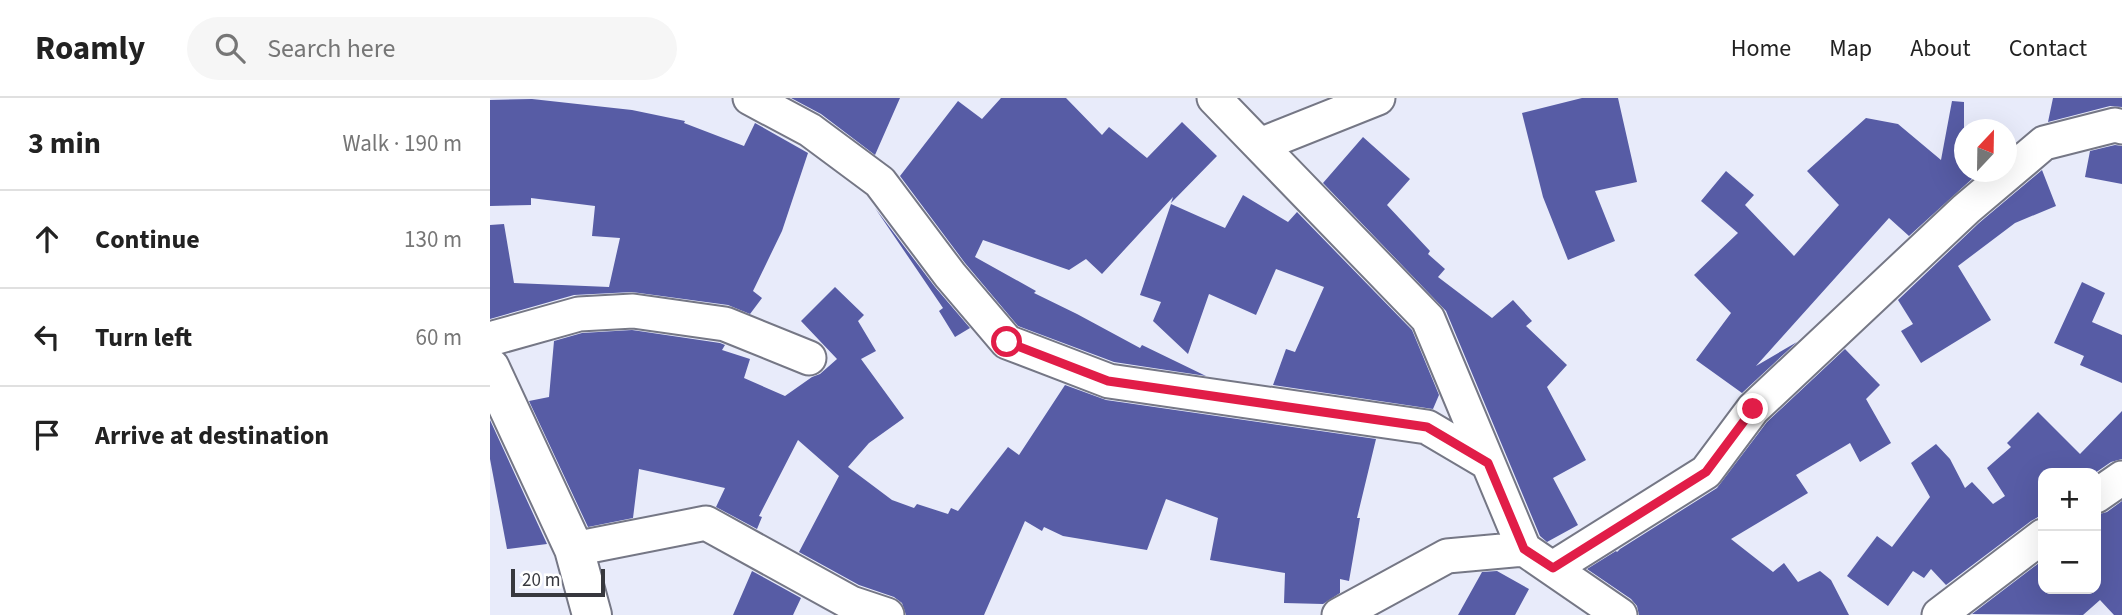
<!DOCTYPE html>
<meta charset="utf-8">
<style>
body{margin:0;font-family:"Source Sans 3",sans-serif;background:#f6f6f6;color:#222}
.controls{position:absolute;right:21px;bottom:21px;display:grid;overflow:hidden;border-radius:14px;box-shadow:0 7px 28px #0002}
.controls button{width:63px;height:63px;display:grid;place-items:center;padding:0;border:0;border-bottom:2px solid #e0e0e0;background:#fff;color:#222;font:35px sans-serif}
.compass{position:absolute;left:1464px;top:21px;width:63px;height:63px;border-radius:50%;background:#fff;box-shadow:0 7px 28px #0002;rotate:22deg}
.scale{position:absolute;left:21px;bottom:18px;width:94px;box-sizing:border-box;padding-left:7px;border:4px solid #37383e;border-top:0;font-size:19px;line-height:24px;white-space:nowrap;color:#37383e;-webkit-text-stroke:5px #fff;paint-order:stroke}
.stop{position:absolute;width:21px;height:21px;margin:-16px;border:5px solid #e11d48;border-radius:50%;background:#fff}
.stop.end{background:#e11d48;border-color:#fff;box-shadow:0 2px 7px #0008}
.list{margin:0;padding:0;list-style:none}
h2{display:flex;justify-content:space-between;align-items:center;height:91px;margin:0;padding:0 28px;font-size:30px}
h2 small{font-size:23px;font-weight:400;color:#767676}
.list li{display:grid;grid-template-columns:46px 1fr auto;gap:21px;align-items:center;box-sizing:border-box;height:98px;padding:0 28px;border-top:2px solid #e0e0e0}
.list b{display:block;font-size:26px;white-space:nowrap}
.list em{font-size:23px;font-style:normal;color:#767676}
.icon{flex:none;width:38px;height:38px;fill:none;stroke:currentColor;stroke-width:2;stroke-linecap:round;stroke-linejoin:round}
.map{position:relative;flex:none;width:1632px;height:517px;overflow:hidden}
header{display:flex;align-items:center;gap:42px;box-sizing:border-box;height:98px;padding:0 35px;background:#fff;border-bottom:2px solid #e0e0e0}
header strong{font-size:33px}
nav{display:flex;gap:38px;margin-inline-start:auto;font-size:24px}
.search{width:490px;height:63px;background:#f6f6f6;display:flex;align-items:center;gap:18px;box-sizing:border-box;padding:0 24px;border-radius:38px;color:#767676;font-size:26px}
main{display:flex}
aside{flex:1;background:#fff}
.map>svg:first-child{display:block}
.building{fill:#575ca5}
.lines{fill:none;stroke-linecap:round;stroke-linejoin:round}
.street-casing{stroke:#757785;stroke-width:37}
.secondary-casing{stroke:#757785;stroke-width:42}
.street{stroke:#fff;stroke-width:33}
.secondary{stroke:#fff;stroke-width:38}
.route{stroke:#e11d48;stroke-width:9}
</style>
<header>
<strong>Roamly</strong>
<div class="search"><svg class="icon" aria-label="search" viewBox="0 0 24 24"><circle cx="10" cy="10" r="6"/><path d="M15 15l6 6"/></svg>Search here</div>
<nav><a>Home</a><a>Map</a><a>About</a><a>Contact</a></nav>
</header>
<main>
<aside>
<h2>3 min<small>Walk · 190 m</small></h2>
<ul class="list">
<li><svg class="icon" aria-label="ahead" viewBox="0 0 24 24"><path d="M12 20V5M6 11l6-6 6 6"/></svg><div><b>Continue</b></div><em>130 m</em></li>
<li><svg class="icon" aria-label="left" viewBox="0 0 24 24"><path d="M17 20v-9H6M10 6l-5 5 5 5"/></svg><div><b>Turn left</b></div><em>60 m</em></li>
<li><svg class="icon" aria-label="arrive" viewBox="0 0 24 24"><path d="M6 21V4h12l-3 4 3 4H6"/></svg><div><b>Arrive at destination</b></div></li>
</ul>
</aside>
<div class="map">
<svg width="1632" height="517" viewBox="0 0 1632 517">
<rect width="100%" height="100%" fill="#e8ebfa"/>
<path class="building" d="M301 0H410L385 57 331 16Z
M511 0H576L612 37 619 29 657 60 692 24 727 58 681 105 683 99 612 176 596 161 579 172 493 142 485 159 546 193 544 195 587 216 650 250 652 247 716 278 624 264 528 228 475 165 410 78 468 3 492 21Z
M1092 0H1128L1147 84 1105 93 1125 143 1078 162 1053 99 1032 15Z
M1563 0H1632V9L1620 8 1558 24Z
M42 1 142 12 195 23 194 25 254 48 265 25 318 55 292 133 263 193 272 200 260 216 238 207 142 194 84 197 0 221V127L14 126 24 185 119 189 130 140 102 138 105 108 41 100V107L0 108V2Z
M1462 3 1474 4V74H1478L1483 80 1419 138 1399 120 1266 268 1307 244 1252 295 1206 262 1241 215 1204 177 1248 135 1211 103 1236 73 1264 97 1255 107 1304 158 1349 107 1317 73 1376 20 1408 26 1451 62Z
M873 39 920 81 897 107 940 153 938 156 955 171 948 179 1002 220 1023 202 1042 223 1036 228 1077 267 1057 289 1096 362 1063 380 1088 427 1057 444 1050 438 956 213 833 85Z
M1625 47 1632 48V86L1595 79 1600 53Z
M1552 72 1566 108 1525 125 1468 168 1501 222 1431 265 1411 233 1423 226 1408 202 1489 125Z
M753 97 798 124 807 114 922 232 949 297 943 311 783 287 796 251 805 254 834 189 786 171 766 217 719 196 698 256 663 223 671 204 650 197 681 106 735 130Z
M385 110 445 189 480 230 465 239 449 213 453 210Z
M1592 184 1615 195 1602 224 1632 237V285L1590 267 1594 258 1564 245Z
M345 189 374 217 368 223 386 253 371 261 414 320 379 345 358 369 402 402 424 410 427 406 458 416 461 410 468 413 518 349 529 357 575 287 616 302 886 341 867 420H870L859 483 850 481V495L833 506 794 505 795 475 720 462 728 420 676 401 657 452 573 438 554 429 552 433 535 423 494 517H416L412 505 404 499 369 487 309 454 349 378 308 342 269 418 272 419 267 431 226 409 235 390 149 371 143 420 98 429 39 303 59 299 64 243 92 235 142 232 230 245 235 247 232 252 260 261 254 280 295 298 322 279 330 276 347 261 311 223Z
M1355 251 1390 287 1376 301 1401 345 1370 364 1360 345 1306 377 1318 395 1241 441 1283 474 1294 465 1308 484 1330 473 1341 482 1359 517H1149L1147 508 1141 501 1097 471 1126 453 1127 454 1130 451 1227 390 1277 324Z
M1632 313V361L1621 364 1605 375H1553V416L1541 423 1456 487 1441 471 1434 480 1423 473 1398 508 1357 478 1387 438 1402 449 1440 399 1421 365 1446 346 1460 361 1475 390 1482 384 1503 406 1515 398 1497 370 1521 349 1517 345 1548 314 1590 356Z
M0 322 57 446 17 451 0 361Z
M1632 403V517H1624L1610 502 1593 517 1482 516 1553 462V491H1606V417L1617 414Z
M262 473 311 500 303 517H243Z
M1007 473 1039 491 1025 517H968L992 474Z"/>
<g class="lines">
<g class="street-casing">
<path id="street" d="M260 0 320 32 390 84 460 177 517 244 619 283 937 329 998 365
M724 0 938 221 1034 451 1130 517
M770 47 888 0
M0 241 89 216 143 213 235 226 319 260
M1606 398 1632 380
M84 451 216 425 361 505 397 517
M1063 470 1216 374 1263 311 1476 111 1554 45 1625 27 1632 29
M849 517 957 458 1034 451
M1449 517 1553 438"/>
</g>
<g class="secondary-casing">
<path id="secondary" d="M0 270 84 451 102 517"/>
</g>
<use href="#street" class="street"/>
<use href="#secondary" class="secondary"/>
</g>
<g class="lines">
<path class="route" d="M517 244 618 283 937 329 998 365 1034 451 1063 470 1216 374 1263 311"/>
</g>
</svg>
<div class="controls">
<button>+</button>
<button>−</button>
</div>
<svg class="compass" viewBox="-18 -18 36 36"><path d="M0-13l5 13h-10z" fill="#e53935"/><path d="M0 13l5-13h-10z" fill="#767676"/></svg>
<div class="scale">20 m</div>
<div class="stop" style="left:517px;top:244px"></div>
<div class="stop end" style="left:1263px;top:311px"></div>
</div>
</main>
